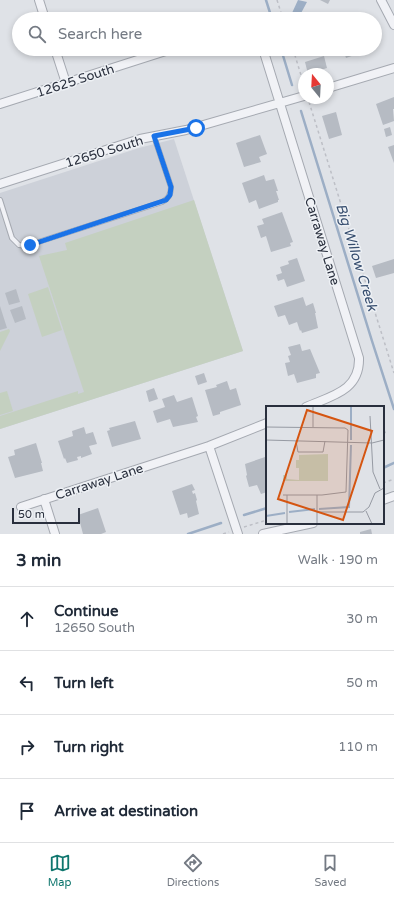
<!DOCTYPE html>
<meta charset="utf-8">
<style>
body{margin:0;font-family:"Varela Round",sans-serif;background:#f2f2f3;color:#1f2937}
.compass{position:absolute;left:298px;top:68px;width:36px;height:36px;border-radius:50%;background:#fff;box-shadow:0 2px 6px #0003;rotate:342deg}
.scale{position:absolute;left:12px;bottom:10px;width:68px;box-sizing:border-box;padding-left:4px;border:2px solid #292f3d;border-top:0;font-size:11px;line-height:14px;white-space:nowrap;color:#292f3d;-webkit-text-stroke:3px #eef1f5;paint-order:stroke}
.stop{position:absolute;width:12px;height:12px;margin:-9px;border:3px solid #1a73e8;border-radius:50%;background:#fff}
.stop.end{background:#1a73e8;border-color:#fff;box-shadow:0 1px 4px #0008}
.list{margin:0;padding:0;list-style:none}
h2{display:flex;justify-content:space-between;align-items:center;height:52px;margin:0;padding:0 16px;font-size:17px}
h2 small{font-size:13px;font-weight:400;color:#747a83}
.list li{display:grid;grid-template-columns:26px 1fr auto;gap:12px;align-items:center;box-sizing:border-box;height:64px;padding:0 16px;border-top:1px solid #e0e1e3}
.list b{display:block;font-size:15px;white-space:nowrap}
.list p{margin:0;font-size:13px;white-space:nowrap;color:#747a83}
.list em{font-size:13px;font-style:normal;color:#747a83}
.icon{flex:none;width:22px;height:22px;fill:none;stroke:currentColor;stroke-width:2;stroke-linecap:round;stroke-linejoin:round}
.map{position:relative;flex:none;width:394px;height:534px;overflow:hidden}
.search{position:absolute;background:#fff;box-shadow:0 2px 6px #0003;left:12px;right:12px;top:12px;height:44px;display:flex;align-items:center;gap:10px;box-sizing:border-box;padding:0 14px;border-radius:22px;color:#747a83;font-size:15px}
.sheet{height:308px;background:#fff}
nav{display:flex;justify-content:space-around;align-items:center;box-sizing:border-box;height:56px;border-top:1px solid #e0e1e3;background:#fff;font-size:11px;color:#747a83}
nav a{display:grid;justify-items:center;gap:2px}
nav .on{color:#0f766e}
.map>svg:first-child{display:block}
.built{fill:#cdd1d9}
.green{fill:#c4d0c0}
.water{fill:#9caec5}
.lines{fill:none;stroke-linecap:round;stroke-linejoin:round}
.stream{stroke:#9caec5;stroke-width:2.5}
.building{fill:#b6bbc3}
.service-casing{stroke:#a5a9b1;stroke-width:6}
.minor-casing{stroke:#a5a9b1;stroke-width:10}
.path{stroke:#bdbfc6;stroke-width:1.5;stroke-dasharray:3 3;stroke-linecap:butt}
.service{stroke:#f1f2f6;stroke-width:4}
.minor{stroke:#f1f2f6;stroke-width:8}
.route{stroke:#1a73e8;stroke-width:5}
.labels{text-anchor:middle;stroke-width:3;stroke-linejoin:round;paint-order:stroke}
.street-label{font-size:13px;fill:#292f3d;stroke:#eef1f5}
.water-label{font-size:14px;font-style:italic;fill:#364d6e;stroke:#eef1f5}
.inset-river{fill:none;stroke:#9caec5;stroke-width:2}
.inset-road{fill:none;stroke:#969aa3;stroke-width:1}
.view{fill:#d55511;fill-opacity:0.15;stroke:#d55511;stroke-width:2}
.inset-edge{fill:none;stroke:#292f3d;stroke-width:2}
</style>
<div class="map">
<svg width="394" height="534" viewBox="0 0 394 534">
<rect width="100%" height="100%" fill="#dfe2e7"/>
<path class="built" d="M174 139 243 351 0 429V193L139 148Z"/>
<path class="green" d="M194 200 243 351 0 429V416L78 391V394L84 392 39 256 67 250 65 243Z
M48 287 62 330 42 337 28 294Z
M9 329 10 331 0 351V332Z
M7 391 13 411 0 415V393Z"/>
<path class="water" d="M298 0 307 2 299 17 292 13Z"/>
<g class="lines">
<path class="stream" d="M266 0 272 19
M281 49 292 85
M301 111 372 341 394 409
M383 468 394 463
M244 515 267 508
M188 534 221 523"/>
</g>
<path class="building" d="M320 0H330L328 4Z
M361 13 363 19H342Z
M343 49H362L363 52 346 58Z
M324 56 327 68 308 74 305 62Z
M394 97V109H393L394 121 383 125 376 104Z
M336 112 342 135 329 139 322 116Z
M390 127 392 135 386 137 384 129Z
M260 135 267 154 259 157 261 162 244 167 236 143Z
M394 145V163L388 147Z
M264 175 266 181 274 179 278 191H276L279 200H278V202L259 209 256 200 249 203 242 183Z
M282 212 293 242 290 243 291 246 271 252 266 236 261 238 257 226 264 224 262 219Z
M297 258 305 281 287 287 284 279 278 281 276 275 282 273 280 267 289 264 288 261Z
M394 259V273L376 278 372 266Z
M16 289 20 302 9 305 5 293Z
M303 297 306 306 313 303 316 313H315L318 328 302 333 301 330 300 331 297 322 289 325 285 315 278 317 274 306Z
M0 306 7 328 0 330Z
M22 306 26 319 15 323 10 310Z
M300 344 302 351 310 349 320 373 316 374V378L297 383 294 374 288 376 285 363 290 362 288 356 291 355 288 347Z
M204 373 207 382 198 385 195 376Z
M227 381 230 390 236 388 241 405 220 412V414L213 416 205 390 217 387 216 385Z
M154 388 158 399 149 402 146 391Z
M174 395 177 402 192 397 198 416 196 417 198 422 173 427 170 419 157 423 153 411 165 407 162 399Z
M135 421 141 439 112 447 107 431 110 430 109 428Z
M383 425 386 433 383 434Z
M84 427 86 434 93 432 97 444 89 446 92 454 81 458V456L77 457 78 460 67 463 65 458 64 459 58 441 73 436 72 431Z
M36 443 42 463H41L43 471 15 478 8 457 15 455 14 450Z
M265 457 267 465V492L261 494 257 485 249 487 246 476 247 475 245 464Z
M192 484 195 490 192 491 193 494 195 493 197 500 196 501 199 514 188 518 187 513 180 515 172 491Z
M98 508 106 532 101 534H83L78 515Z
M371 529 372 534H360V532Z"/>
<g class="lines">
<g class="service-casing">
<path id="service" d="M0 200 12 238 19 245 26 246 162 202C169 199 171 194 171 187L154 136"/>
</g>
<g class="minor-casing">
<path id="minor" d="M39 0 45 19
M381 0 394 25
M55 49 66 83
M263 49 359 358C360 391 331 396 306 407
M328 88 394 68
M0 104 172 49
M0 184 140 139 186 130 304 96
M209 446 238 534
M44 499 55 534
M383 500 394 496
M21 507 209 446 267 423
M263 534 313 523"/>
</g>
<path class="path" d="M277 0 283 19
M293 49 304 85
M309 102 394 373
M383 483 394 479
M244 527 267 520
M223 534 229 532"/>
<use href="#service" class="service"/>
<use href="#minor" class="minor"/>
</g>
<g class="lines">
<path class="route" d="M30 245 166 200 170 195 171 187 154 136 196 128"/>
</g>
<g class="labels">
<g class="street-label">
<text transform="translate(75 80) rotate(-18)" y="5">12625 South</text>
<text transform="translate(104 151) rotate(-17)" y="5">12650 South</text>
<text transform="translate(323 241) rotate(73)" y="5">Carraway Lane</text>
<text transform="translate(99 481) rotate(-18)" y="5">Carraway Lane</text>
</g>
<g class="water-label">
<text transform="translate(357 257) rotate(73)" y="5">Big Willow Creek</text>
</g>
</g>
<g transform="translate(266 406)">
<rect width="118" height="118" fill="#dfe2e7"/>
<path d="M62 48V75H17V69H21V73L33 74V62H30V54H33V49Z" fill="#c4d0c0"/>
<path class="inset-river" d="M85 34V0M53 103 83 101 85 39M23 106 49 103M0 110 19 107"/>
<path class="inset-road" d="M104 10 107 66 114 83M0 13V0M0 21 79 22 82 24 80 86 56 89H17M47 21V0M0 34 106 37 118 34M30 35 32 46H57L59 35M21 89V118M100 105 106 118M51 106H97L103 101 109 87 118 82M51 118V89"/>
<path class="view" d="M41 4 106 25 77 114 12 93Z"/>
<rect width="118" height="118" class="inset-edge"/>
</g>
</svg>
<svg class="compass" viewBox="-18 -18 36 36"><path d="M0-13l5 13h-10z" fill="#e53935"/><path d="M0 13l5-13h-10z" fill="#747a83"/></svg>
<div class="scale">50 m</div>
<div class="stop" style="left:196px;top:128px"></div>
<div class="stop end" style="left:30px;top:245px"></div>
<div class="search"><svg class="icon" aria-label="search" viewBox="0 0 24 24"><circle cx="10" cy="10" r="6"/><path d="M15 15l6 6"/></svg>Search here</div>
</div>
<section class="sheet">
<h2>3 min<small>Walk · 190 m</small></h2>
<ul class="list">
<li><svg class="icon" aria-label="ahead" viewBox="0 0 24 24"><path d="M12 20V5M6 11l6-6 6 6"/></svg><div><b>Continue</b><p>12650 South</p></div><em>30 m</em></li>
<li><svg class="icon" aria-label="left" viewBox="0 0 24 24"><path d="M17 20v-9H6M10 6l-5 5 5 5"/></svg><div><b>Turn left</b></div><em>50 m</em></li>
<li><svg class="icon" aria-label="right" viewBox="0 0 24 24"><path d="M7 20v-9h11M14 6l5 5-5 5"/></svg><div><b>Turn right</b></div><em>110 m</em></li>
<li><svg class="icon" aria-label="arrive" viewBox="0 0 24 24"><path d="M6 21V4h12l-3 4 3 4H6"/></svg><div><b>Arrive at destination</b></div></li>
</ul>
</section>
<nav>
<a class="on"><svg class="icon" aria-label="map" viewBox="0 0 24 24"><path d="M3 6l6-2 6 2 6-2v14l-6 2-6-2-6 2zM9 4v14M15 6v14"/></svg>Map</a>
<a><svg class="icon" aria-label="directions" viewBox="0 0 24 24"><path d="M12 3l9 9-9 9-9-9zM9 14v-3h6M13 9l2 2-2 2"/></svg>Directions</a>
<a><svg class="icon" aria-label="saved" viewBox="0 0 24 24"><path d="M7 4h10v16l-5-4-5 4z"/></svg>Saved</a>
</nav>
